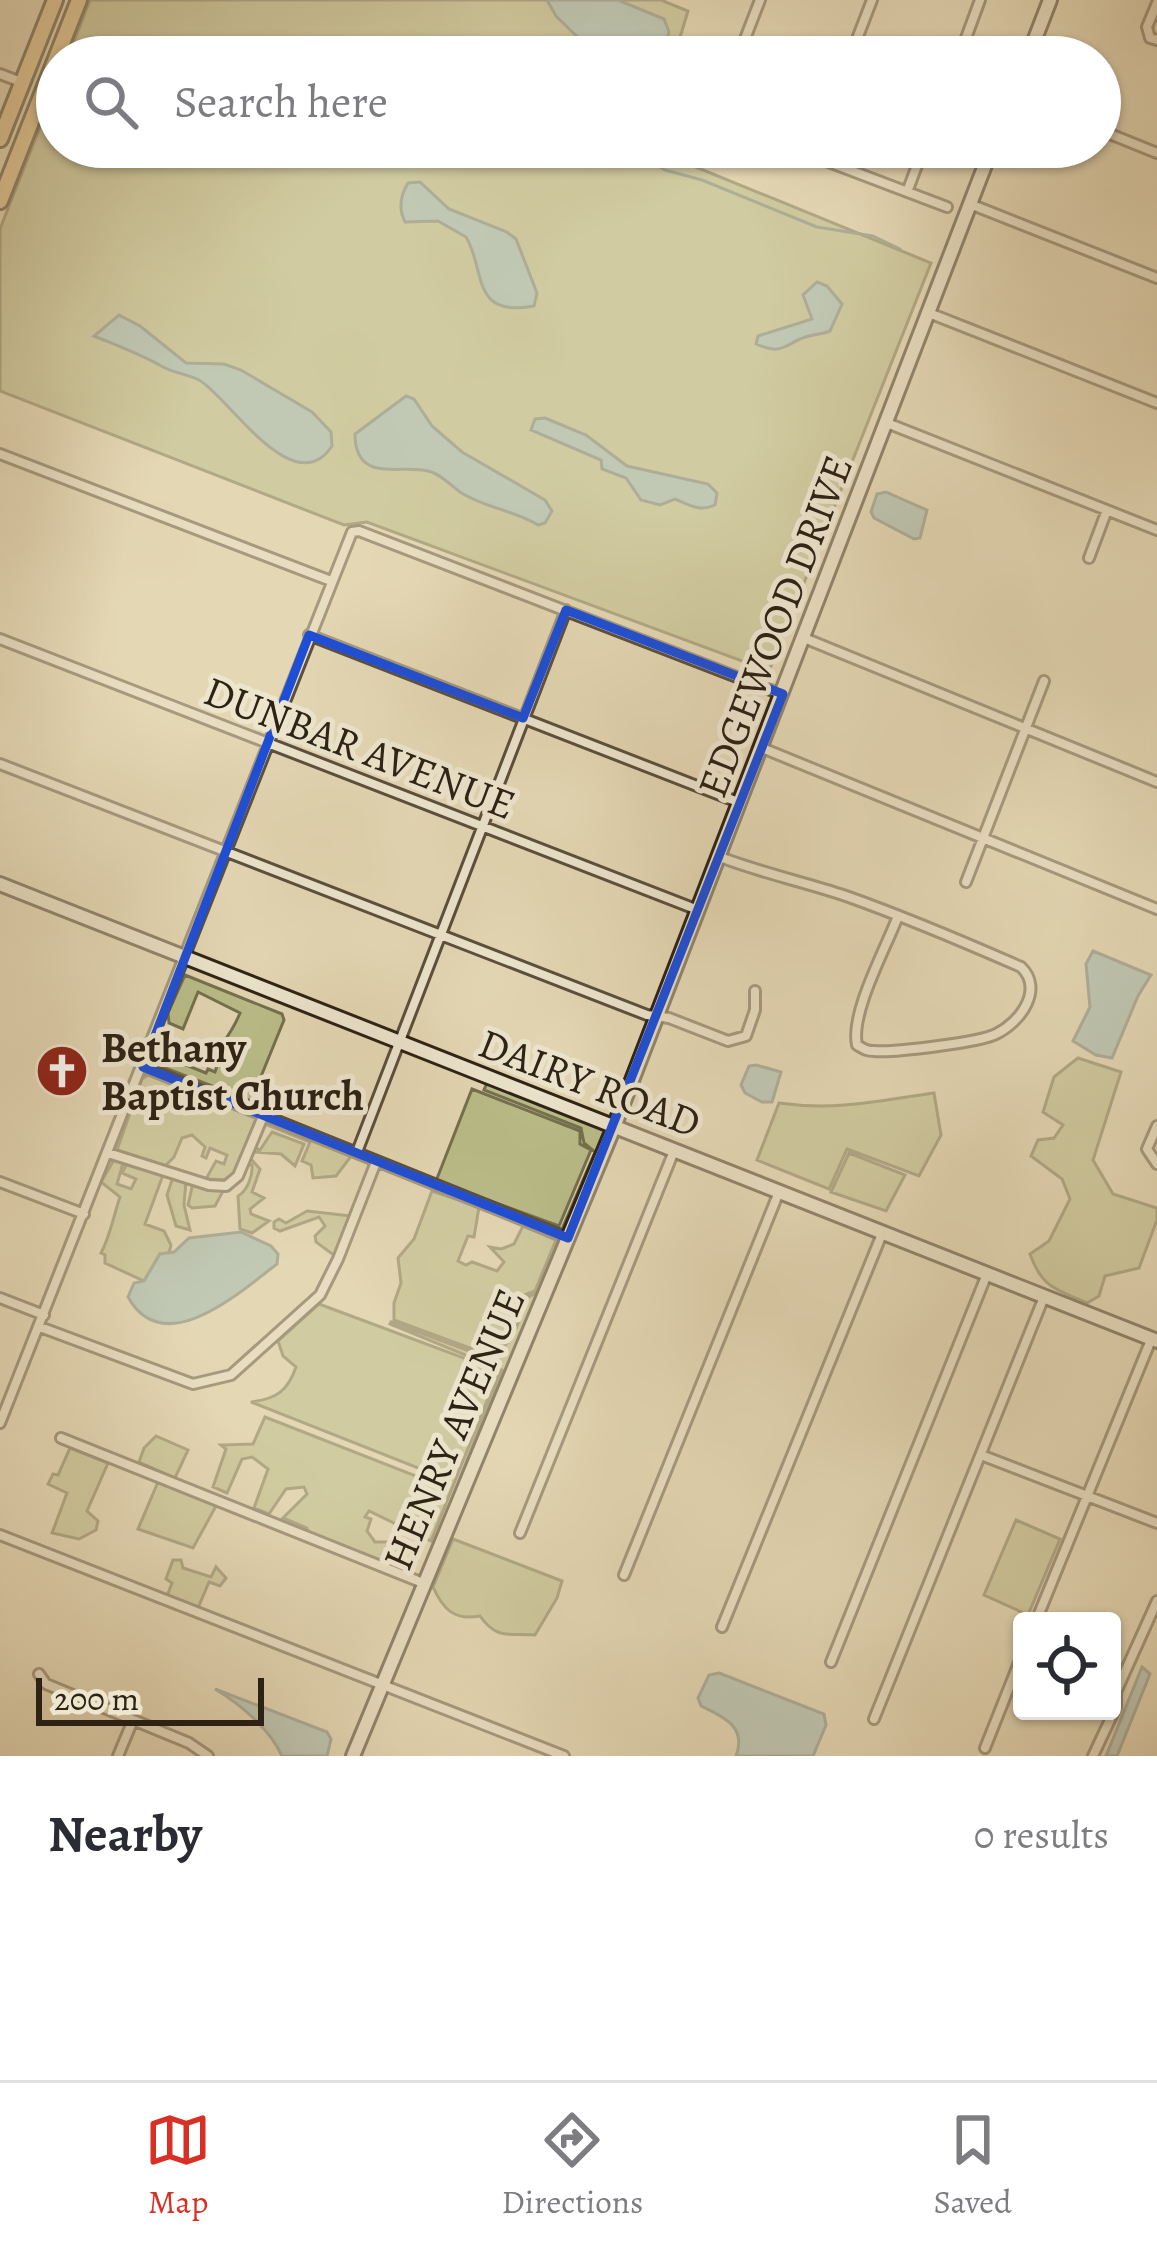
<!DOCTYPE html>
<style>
body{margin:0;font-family:Alegreya,serif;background:#f7f7f7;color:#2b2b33}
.controls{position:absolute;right:36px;bottom:36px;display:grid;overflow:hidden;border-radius:12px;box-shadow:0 3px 9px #0004}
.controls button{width:108px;height:108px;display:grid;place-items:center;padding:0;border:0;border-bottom:3px solid #e1e1e2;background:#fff;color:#2b2b33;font:60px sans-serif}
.scale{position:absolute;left:36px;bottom:30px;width:228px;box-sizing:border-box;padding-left:12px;border:6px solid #2d2214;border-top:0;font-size:33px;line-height:42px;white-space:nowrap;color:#2d2214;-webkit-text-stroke:9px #ede5ce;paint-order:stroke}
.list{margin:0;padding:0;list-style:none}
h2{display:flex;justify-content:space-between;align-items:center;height:156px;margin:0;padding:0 48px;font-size:51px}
h2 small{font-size:39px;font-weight:400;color:#7c7c81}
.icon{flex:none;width:66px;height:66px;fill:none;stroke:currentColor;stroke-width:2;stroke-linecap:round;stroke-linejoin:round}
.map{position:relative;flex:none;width:1157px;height:1756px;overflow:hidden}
.search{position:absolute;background:#fff;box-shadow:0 3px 9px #0004;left:36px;right:36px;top:36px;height:132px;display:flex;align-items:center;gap:30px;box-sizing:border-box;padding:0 42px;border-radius:66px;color:#7c7c81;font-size:45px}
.sheet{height:324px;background:#fff}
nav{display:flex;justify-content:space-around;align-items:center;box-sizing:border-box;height:168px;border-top:3px solid #e1e1e2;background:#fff;font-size:33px;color:#7c7c81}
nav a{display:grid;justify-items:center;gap:6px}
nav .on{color:#d93025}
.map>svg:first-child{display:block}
.green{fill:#babd89;stroke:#74704e;stroke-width:3}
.water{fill:#97b8b5;stroke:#6d7c75;stroke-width:3}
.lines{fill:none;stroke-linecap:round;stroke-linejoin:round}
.stream{stroke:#6d7c75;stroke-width:3}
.street-casing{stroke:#5b4f3c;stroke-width:14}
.secondary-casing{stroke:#2d2214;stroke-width:18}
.primary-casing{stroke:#2d2214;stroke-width:20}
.street{stroke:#ede5ce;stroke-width:8}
.secondary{stroke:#ede5ce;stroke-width:12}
.primary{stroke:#e2bc7a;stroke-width:14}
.marked{fill:none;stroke:#1d4ed8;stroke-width:9;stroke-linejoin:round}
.labels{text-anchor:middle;stroke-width:10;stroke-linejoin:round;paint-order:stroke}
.street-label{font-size:42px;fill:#2d2214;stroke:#ede5ce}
.poi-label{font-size:42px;font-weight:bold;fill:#2d2214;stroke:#ede5ce;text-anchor:start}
</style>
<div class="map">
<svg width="1157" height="1756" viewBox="0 0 1157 1756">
<rect width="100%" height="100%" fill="#e4d7b4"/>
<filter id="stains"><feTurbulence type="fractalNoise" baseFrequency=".00167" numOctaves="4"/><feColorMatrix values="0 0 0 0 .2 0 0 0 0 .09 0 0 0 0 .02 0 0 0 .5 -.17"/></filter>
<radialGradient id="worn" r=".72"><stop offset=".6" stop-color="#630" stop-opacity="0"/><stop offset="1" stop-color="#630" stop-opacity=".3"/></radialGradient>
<path class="green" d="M90 0H661L688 11 674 57H68Z
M57 84V147H647L931 263 769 671 367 522 344 525 0 391V229Z
M185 975 282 1014 284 1020 251 1101 152 1063 159 1037 166 1035 180 1041 173 1060 206 1073 208 1069 215 1072 217 1066 211 1063C218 1046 230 1038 240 1013L198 992 183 1029 169 1023 168 1013Z
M1078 1058 1121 1072 1093 1160 1113 1194 1157 1208V1220L1139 1268 1105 1276 1099 1296 1087 1303C1056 1289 1042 1288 1030 1254L1049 1241 1070 1199 1062 1179 1031 1156 1038 1140 1054 1138 1063 1125 1043 1112 1054 1077Z
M150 1074 258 1116 241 1161 228 1180 206 1179 216 1161 224 1164 227 1155 210 1148 206 1158 202 1156 205 1147 192 1135 182 1138 174 1157 165 1166 117 1150 142 1079Z
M487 1083 608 1129 458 1499 440 1530 502 1370 390 1324 391 1322 485 1357C513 1348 519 1325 525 1298L539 1292 559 1242 552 1229H562L595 1152 584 1143 581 1128 484 1090Z
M472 1089 580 1131V1144L591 1150 559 1226 436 1181Z
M934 1093 941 1135 919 1176 847 1149 829 1189 757 1160 779 1103C835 1111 878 1101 934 1093Z
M269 1119 352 1153V1155L336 1176 313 1178 311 1165 302 1161 310 1142 265 1124Z
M272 1132 304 1144 295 1166 281 1154 254 1152V1147L260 1150Z
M849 1153 905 1175 886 1211 831 1192Z
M250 1158 260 1169 252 1192 264 1198 250 1209 251 1214 269 1221 252 1233 240 1229 238 1196C247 1191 253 1176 252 1165H247Z
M114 1160 123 1163 117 1184 131 1189 136 1179 122 1173 127 1164 163 1175 145 1224 164 1231 171 1245 169 1253 160 1254 144 1281 105 1263V1255L101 1253C111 1234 113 1217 120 1197L101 1182Z
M173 1177 186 1181 184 1205 190 1230 176 1226 167 1195Z
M193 1183 224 1189 215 1206 192 1208 188 1205Z
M432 1191 479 1207 474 1237 468 1236 458 1261 466 1265 472 1262 497 1271 504 1262 490 1247 501 1249 514 1244 523 1226 556 1240 535 1291 522 1296 509 1339 486 1354 394 1320V1303L401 1283 398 1258 414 1239Z
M307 1211 351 1216 335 1256 316 1242 315 1236 325 1226 319 1217 280 1231 274 1228V1222L279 1219 286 1223Z
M319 1304 499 1371 431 1541 369 1511 365 1517 371 1519 367 1531 375 1542H394L403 1549 399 1569 308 1534 307 1528 283 1518 307 1494 304 1487 286 1489 269 1514 254 1508 268 1469 252 1457 242 1459 227 1493 213 1487 226 1449 221 1445 253 1444 265 1417 436 1484 441 1477 251 1402C276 1399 288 1391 296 1367L283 1356 278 1341Z
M156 1436 188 1450 175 1478 139 1462 144 1448Z
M70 1448 108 1463 87 1511 98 1521 96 1530 79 1539 52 1533 67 1493 48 1484 53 1474 58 1475Z
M158 1482 216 1506 193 1548 138 1529Z
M1016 1520 1060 1539 1028 1615 984 1595Z
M453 1539 562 1581 557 1598 535 1635C508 1633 497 1640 480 1616 454 1621 443 1609 433 1587Z
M173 1560H181L183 1568 211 1577 216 1567 226 1578 220 1586 209 1582 198 1608 167 1596 172 1583 166 1579Z"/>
<path class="water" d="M547 0H618L664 19 669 32 662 57H598L556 16Z
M420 182 449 209 507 232 516 239 537 293 534 306C470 318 486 270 466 237L438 221 405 222C398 208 400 196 408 183Z
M817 282 827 286 842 304 830 331C823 334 816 334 809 336 785 342 785 357 756 344L758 336 812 319 803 295Z
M119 315 140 326 186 363 224 364 241 370 312 412 331 432 332 446C294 504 227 395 199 380 187 374 174 373 163 367 140 354 118 346 94 336Z
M406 396 414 399 432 426 462 452 545 500 552 511 545 523 538 525C514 510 484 508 460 492 450 485 441 474 428 471 400 464 355 484 355 434Z
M545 418 586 435 627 466 708 484 717 493 715 505C700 512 689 505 675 499L660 505 641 500 626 478 602 469 601 460 531 430 535 419Z
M886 492 927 510 920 538 914 539 874 518 871 512 877 494Z
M1093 951 1151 975 1138 996 1112 1058 1096 1055 1073 1041 1090 1007 1086 964Z
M756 1065 781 1072 772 1102H762L745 1093 741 1085 749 1066Z
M241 1232 271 1246 278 1254 277 1264C241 1291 164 1362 128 1297L134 1283 144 1281 160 1254 174 1252 189 1238Z
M1142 1667 1150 1674 1117 1756H1106Z
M719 1673 824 1714 826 1725 813 1756H736C747 1727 724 1717 701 1706L698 1698 709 1675Z
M215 1689 327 1732 331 1739 327 1756H282C270 1729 240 1704 215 1689Z"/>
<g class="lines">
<path class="stream" d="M639 147 649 161 665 170 702 180 817 227 873 236 900 249"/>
<g class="street-casing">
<path id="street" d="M1157 3 1147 27 1150 38 1157 40
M738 57 760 0
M850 57 872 0
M959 57 980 0
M0 74 21 82
M1100 130 1157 153
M789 147 947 207
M907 192 924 147
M970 204 1157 278
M929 313 1157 403
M887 423 1157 530
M0 454 331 581
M1089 558 1107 510
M309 635 738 802
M804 638 1157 782
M0 639 698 910
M762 748 1157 909
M0 764 647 1015 669 1018 728 1041 746 1036 755 1010V991
M720 857C762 873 804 882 846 896 905 917 964 942 1021 967 1044 989 1021 1022 996 1034 981 1042 893 1053 874 1051 866 1051 864 1049 857 1045 850 1013 886 948 898 916
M966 882 1044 681
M143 1067 568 1238
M1157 1126 1147 1149 1157 1164
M357 1152 566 610
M108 1153 209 1185 226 1186 238 1176 264 1114
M0 1182 84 1214
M0 1298 44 1315
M40 1327 193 1384 231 1375 320 1295 338 1259 376 1162
M0 1423 352 532 359 531 781 694
M61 1438 423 1583
M981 1455 1157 1523
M520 1533 674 1151
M0 1535 564 1756
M624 1575 779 1192
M1036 1621 1151 1340
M722 1627 882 1234
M831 1662 987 1274
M39 1674 46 1684 189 1743 208 1756
M874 1719 1044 1297
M985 1748 1022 1655
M118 1756 133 1720
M1093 1756 1116 1707V1692L1157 1601"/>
</g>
<g class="secondary-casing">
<path id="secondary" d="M1028 57 1050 0
M0 884 1157 1341
M353 1756 614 1127 992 147"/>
</g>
<g class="primary-casing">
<path id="primary" d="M0 139 55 0
M0 201 79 0"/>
</g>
<use href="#street" class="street"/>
<use href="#secondary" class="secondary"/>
<use href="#primary" class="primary"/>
</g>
<path d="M0 0H1157V1756H0ZM566 610 783 694 568 1238 143 1067 309 635 523 718Z" fill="#e4d7b4" fill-opacity=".55" fill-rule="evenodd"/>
<path class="marked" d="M566 610 783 694 568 1238 143 1067 309 635 523 718Z"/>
<defs>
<g id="church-disc" transform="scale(2.7)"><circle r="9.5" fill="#8f2418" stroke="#ede5ce"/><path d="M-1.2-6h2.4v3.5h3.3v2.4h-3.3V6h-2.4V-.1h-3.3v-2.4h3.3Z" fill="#fff"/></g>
</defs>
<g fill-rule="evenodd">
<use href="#church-disc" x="62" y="1071"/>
</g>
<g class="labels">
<g class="street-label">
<text transform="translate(774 626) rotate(-69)" y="15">EDGEWOOD DRIVE</text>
<text transform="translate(360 747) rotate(21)" y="15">DUNBAR AVENUE</text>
<text transform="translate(590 1082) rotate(21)" y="15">DAIRY ROAD</text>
<text transform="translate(453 1429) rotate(-67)" y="15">HENRY AVENUE</text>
</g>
<g class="poi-label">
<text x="101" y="1062">Bethany<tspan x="101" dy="48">Baptist Church</tspan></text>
</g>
</g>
<rect width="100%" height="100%" filter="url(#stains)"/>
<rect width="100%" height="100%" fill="url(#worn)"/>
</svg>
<div class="controls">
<button><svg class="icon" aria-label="locate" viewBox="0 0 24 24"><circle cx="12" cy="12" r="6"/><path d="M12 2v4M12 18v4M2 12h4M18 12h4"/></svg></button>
</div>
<div class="scale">200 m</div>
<div class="search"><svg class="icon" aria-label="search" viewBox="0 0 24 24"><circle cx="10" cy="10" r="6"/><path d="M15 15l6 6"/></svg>Search here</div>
</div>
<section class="sheet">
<h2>Nearby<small>0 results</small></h2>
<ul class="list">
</ul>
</section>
<nav>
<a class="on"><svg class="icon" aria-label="map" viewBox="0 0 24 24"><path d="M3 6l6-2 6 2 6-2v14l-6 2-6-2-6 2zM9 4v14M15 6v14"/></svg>Map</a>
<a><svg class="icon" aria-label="directions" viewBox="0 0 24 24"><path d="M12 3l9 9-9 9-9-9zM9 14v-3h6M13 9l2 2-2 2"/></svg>Directions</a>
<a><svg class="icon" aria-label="saved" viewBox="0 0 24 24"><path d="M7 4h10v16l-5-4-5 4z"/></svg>Saved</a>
</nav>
